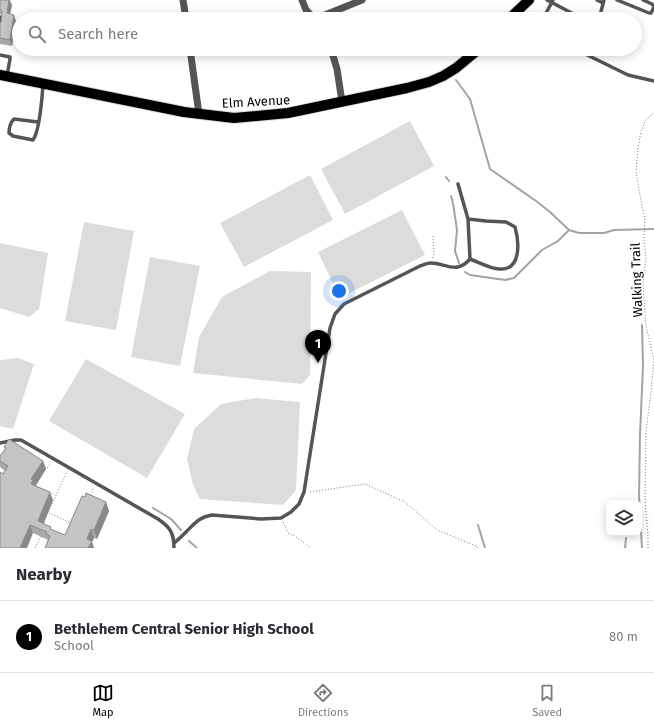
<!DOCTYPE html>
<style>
body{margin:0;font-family:"Fira Sans",sans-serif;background:#f2f2f3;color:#2b2b33}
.controls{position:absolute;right:12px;bottom:12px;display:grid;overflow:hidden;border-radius:8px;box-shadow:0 2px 10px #0003}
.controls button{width:36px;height:36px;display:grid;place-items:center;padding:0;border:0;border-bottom:1px solid #e1e1e2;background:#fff;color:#2b2b33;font:20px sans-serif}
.you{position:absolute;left:339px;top:291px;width:14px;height:14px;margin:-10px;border:3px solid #fff;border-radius:50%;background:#1a73e8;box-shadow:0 0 0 6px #1a73e833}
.badge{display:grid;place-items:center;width:26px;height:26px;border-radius:50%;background:#000;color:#fff;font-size:13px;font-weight:700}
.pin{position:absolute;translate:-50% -33px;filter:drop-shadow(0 1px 2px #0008)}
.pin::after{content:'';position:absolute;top:21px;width:14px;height:12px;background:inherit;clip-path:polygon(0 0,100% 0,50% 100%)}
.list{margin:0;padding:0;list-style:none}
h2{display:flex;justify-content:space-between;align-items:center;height:52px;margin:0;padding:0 16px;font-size:17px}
h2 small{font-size:13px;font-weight:400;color:#7c7c81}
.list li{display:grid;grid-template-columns:26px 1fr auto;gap:12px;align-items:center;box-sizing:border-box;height:72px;padding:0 16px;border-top:1px solid #e1e1e2}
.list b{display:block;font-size:15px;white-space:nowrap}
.list p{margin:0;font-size:13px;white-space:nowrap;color:#7c7c81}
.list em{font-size:13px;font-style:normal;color:#7c7c81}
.icon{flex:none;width:22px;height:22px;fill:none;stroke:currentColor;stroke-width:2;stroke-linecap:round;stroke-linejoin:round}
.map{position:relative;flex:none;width:654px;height:548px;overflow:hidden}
.search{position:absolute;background:#fff;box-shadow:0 2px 10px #0003;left:12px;right:12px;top:12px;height:44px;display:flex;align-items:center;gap:10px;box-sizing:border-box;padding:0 14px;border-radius:22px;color:#7c7c81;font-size:15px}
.sheet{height:124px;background:#fff}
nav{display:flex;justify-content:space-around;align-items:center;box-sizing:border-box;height:56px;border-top:1px solid #e1e1e2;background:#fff;font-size:11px;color:#7c7c81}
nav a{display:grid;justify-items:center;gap:2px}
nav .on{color:#000}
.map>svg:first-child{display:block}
.green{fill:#dcdcdc}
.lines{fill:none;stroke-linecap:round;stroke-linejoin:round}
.stream{stroke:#a3a3a3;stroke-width:2}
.primary-casing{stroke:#dbdbdb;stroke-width:12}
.path{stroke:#777;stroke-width:1;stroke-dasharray:1 2;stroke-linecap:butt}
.lane{stroke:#555;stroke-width:3.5}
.street{stroke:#555;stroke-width:7}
.primary{stroke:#000;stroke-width:10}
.wall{fill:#a9a9a9}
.shaded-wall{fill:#898989}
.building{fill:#c4c4c4;stroke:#898989}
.labels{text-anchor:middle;stroke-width:3;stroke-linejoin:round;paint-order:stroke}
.street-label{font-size:13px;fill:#000;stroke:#fff}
</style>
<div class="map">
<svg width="654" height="548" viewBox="0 0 654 548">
<rect width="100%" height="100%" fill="#fff"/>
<path class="green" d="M410 121 434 166 345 214 321 169Z
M310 175 333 220 244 267 220 223Z
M402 210 425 255 340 298 318 252Z
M84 222 134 231 116 330 65 321Z
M0 243 48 253 39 309 29 317 0 308Z
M150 257 200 266 180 366 131 357Z
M270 271 311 272 310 375 302 384 193 373 199 337 222 297Z
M18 358 34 364 13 429 0 426V360Z
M86 359 185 414 147 478 49 421Z
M255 398 300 402 296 490 283 505 200 499 193 485 187 459 194 429 221 404Z"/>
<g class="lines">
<path class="stream" d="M456 80 470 99 490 169 536 201 550 212 569 230 579 233H604L614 230 654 229
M446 177 449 181
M451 196 453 203 457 230 455 251 459 263
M465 272 470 275 505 280 514 278 542 250 558 241 569 230
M642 325 643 366 640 435 639 497 642 548
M153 508 171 519 181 530
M478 525 485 548
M189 541 197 548
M625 548 626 538"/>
<g class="primary-casing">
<path id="primary" d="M509 19 529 0
M0 75 184 112 234 118 288 113 407 88 429 82 443 76 456 68 479 49"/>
</g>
<path class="path" d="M433 258 434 254 433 236
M47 468 50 464
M49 492 55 495
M310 492 365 484 405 502 437 530 476 546 478 548
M90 495 94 487
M49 513 71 523
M283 522 288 533 295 536 311 548
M44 526V521L67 472
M35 548 41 536
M648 548V535L645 500 646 431 651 392 654 360 646 326 643 285 646 258 644 240 645 218 643 212 636 172 638 147 641 132 645 121 654 112"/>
<path class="lane" d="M547 0 583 19
M597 0 603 3
M617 0 649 13H651L653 9 654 6 652 4 643 0
M0 17 1 18 0 27
M543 19 553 0
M599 19 604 0
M575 49 628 75 654 81
M0 55 10 57V59L7 76
M38 122 14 119C10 123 9 128 9 133L13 136 33 140C40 130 42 98 43 85
M458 184 468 219 486 221 506 222 515 227C519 241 522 271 499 269 491 269 478 262 470 259L468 219
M0 443 15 440H21L158 519C170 527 174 533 174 548
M174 543C178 540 182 536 186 532 195 523 199 517 212 515L261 519 281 518 291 512 299 504 304 492 330 328 335 314 344 304 420 266C424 265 427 263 430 263 446 263 456 275 470 259"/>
<path class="street" d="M183 0 186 19
M302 0 306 10 315 19
M315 19 362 0
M190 49 199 114
M331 49 337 69 342 102"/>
<use href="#primary" class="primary"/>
</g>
<path class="wall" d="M0 0H10L12 5 10 14 16 21 12 46 0 44V23L1 22 2 14H0Z
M4 447 43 461 46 469 36 486 53 500 43 524 51 529 65 535 85 497 106 502 109 511 97 539 94 538 92 542 94 548H45L48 540 33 533 3 474 5 471 1 468 0 466V456L5 449Z"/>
<path class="shaded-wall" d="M9 0 12 5 9 19 7 13Z
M14 15 16 21 12 46 10 40Z
M43 461 46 469 35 486 31 484V479Z
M50 492 53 500 41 530 38 521Z
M106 502 109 511 97 539 94 530Z
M30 525 33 533 27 548H20Z
M91 529 94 538 92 542 94 548H88L87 539Z"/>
<path class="building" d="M0 0H9L7 13 14 15 10 40 0 38V23L1 22 2 11 0 9Z
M9 439 43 461 31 479 33 480 31 484 50 492 38 521 51 527 50 529 65 535 82 496 85 497 86 493 106 502 94 530 91 529 87 539 92 541 88 548H45L50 536 46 534 47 532 30 525 20 548H0V472L3 474 8 466 0 461V456L6 448 4 447Z"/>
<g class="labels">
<g class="street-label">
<text transform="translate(256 101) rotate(-3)" y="5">Elm Avenue</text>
<text transform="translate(636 280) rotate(-92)" y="5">Walking Trail</text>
</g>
</g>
</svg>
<div class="controls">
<button><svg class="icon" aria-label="layers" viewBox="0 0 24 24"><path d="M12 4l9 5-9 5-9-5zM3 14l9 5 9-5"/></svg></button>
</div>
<div class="you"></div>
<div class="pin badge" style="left:318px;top:363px">1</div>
<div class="search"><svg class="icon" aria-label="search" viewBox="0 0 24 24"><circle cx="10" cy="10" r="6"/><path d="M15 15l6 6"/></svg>Search here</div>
</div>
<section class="sheet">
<h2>Nearby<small></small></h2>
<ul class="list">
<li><span class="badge">1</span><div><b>Bethlehem Central Senior High School</b><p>School</p></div><em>80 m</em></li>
</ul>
</section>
<nav>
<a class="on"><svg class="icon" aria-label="map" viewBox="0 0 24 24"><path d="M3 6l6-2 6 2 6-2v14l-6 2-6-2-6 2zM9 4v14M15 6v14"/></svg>Map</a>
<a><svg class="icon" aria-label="directions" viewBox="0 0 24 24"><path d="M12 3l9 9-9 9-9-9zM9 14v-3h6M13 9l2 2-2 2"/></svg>Directions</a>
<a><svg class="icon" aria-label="saved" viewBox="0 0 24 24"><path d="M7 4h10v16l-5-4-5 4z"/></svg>Saved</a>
</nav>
